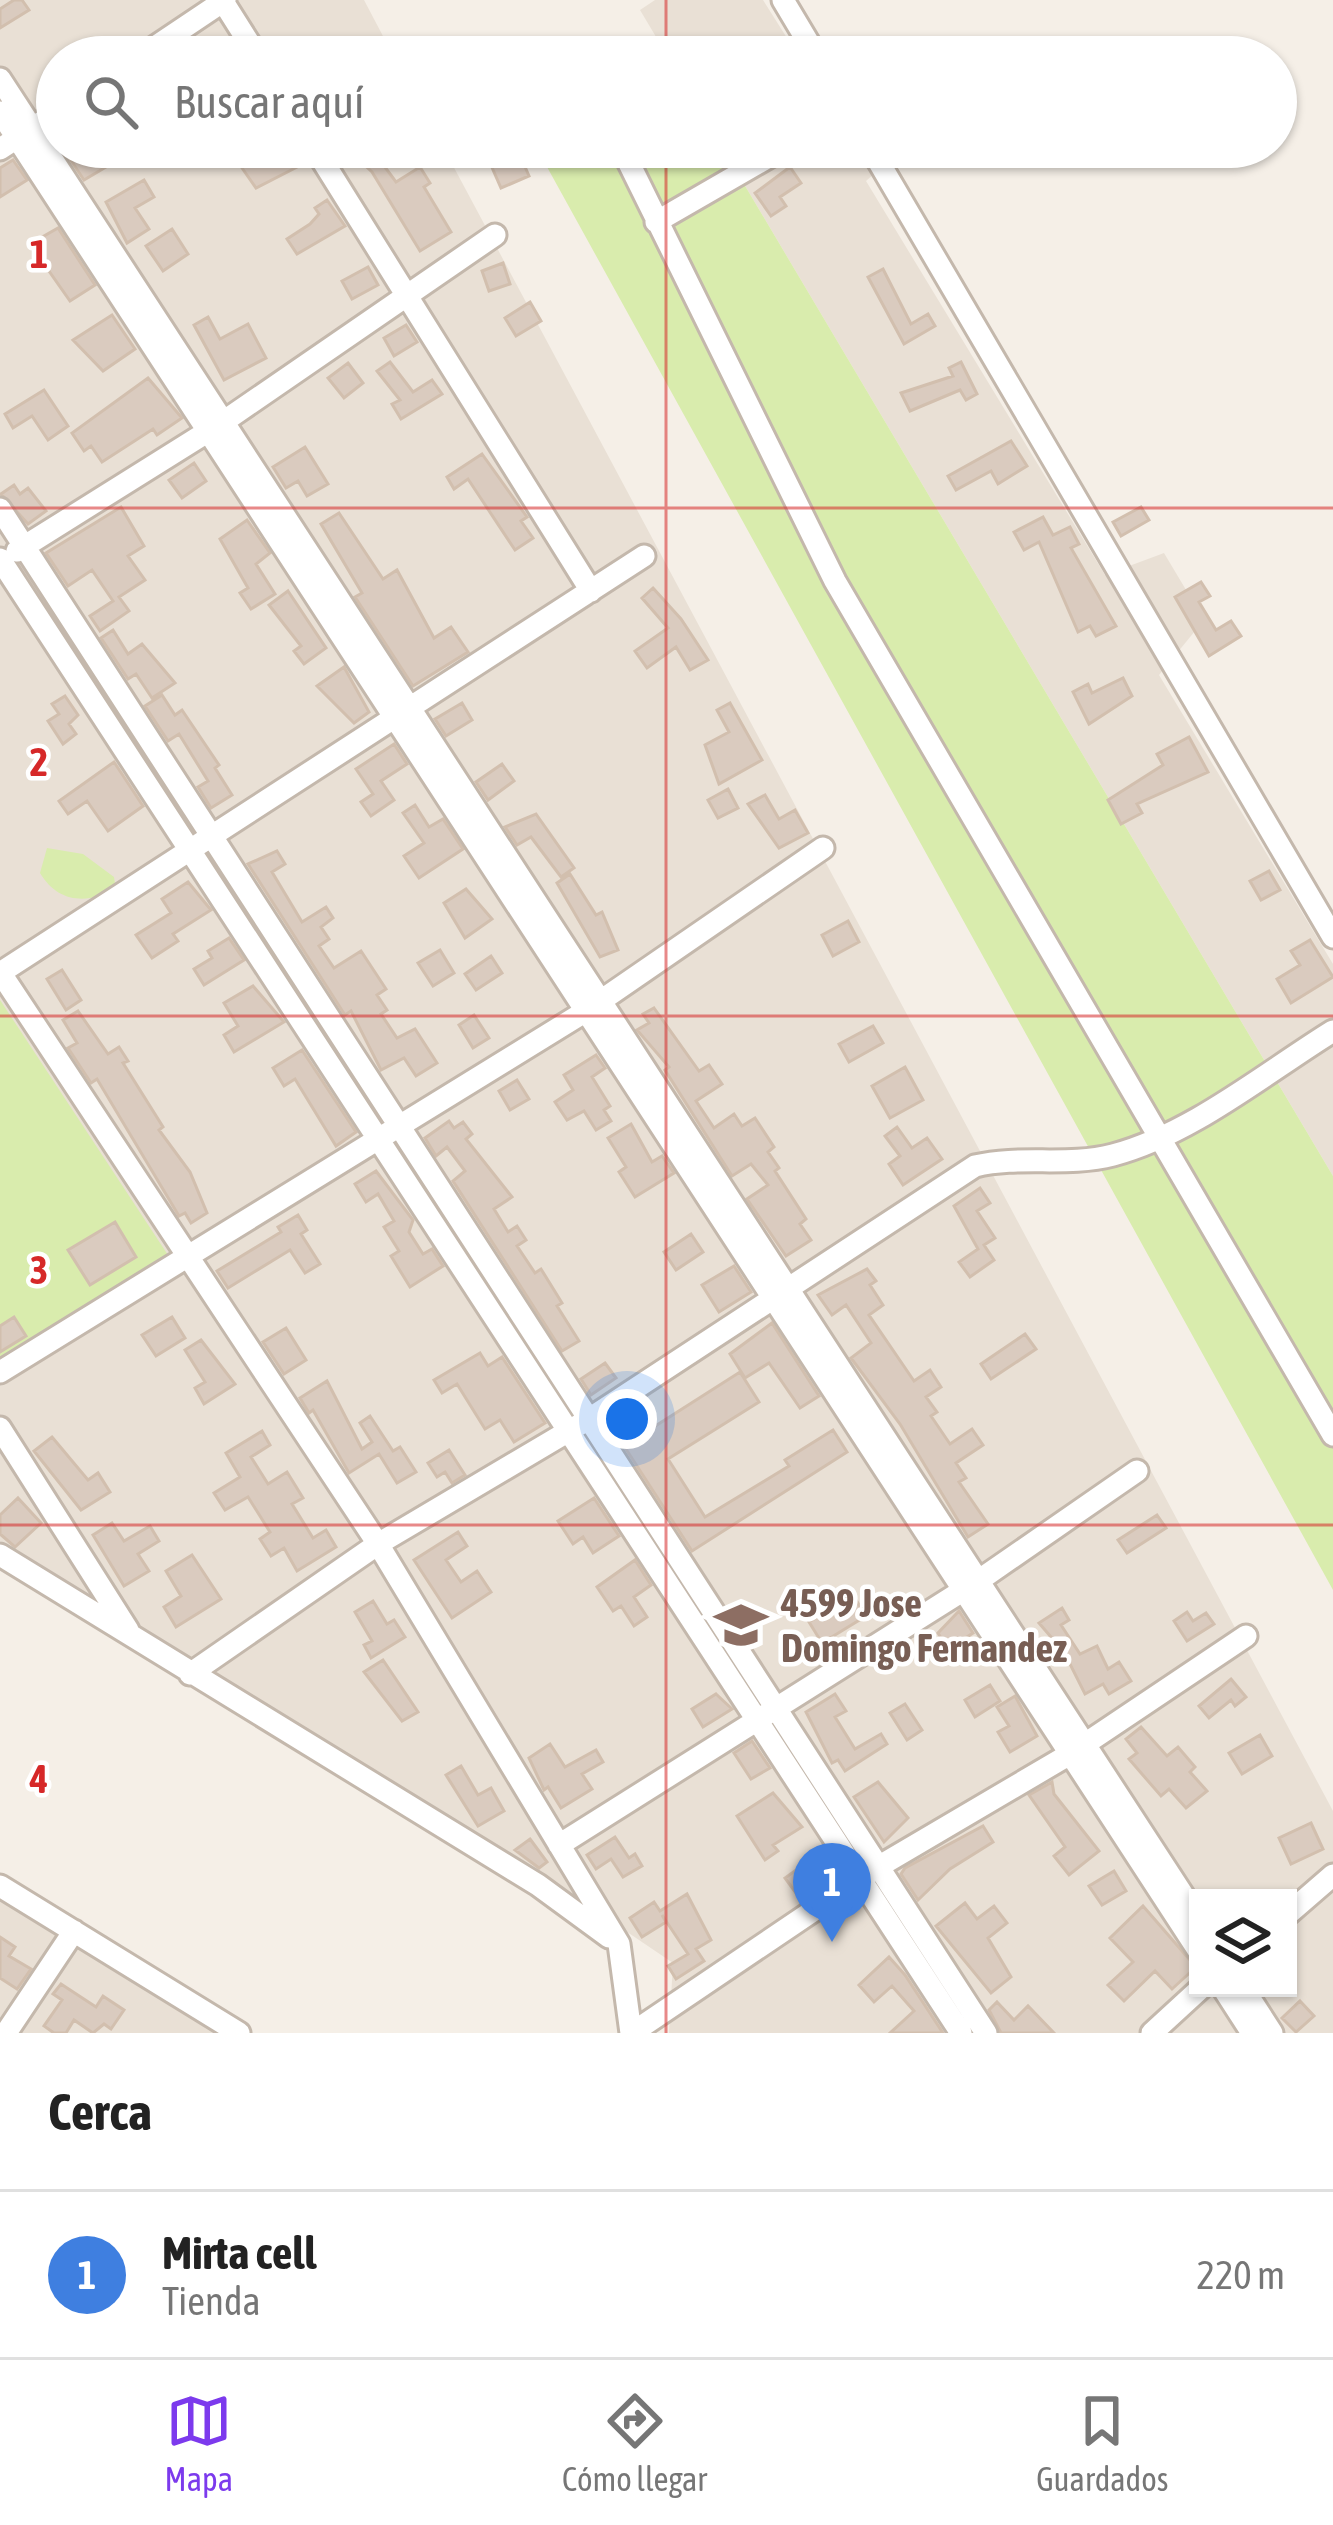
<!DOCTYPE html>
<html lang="es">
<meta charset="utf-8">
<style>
body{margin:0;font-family:"Asap Condensed",sans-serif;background:#f2f2f2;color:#222}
.controls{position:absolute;right:36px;bottom:36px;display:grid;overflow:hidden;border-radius:0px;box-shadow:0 3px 9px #0004}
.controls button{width:108px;height:108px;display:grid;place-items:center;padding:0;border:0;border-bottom:3px solid #e0e0e0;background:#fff;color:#222;font:60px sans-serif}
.you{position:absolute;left:627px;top:1419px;width:42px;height:42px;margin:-30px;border:9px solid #fff;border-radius:50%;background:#1a73e8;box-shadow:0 0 0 18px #1a73e833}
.badge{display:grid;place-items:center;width:78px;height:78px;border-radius:50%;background:#7c3aed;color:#fff;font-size:39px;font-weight:700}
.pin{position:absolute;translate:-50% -99px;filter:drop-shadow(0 3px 6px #0008)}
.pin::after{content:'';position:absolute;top:63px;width:42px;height:36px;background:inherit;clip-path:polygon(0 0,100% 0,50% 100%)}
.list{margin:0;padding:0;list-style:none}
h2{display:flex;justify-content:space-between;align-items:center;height:156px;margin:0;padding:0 48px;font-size:51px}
h2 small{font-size:39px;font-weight:400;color:#767676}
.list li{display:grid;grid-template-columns:78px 1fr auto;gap:36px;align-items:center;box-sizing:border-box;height:168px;padding:0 48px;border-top:3px solid #e0e0e0}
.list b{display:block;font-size:45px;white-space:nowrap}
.list p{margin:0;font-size:39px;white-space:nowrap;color:#767676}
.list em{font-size:39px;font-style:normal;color:#767676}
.icon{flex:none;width:66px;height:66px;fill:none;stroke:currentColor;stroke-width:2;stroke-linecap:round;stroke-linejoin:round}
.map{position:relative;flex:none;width:1333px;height:2033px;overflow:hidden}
.search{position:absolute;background:#fff;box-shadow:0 3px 9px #0004;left:36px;right:36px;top:36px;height:132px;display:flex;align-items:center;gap:30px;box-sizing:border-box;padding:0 42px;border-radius:66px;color:#767676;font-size:45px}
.sheet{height:324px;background:#fff}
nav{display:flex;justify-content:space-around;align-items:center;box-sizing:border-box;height:168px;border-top:3px solid #e0e0e0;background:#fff;font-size:33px;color:#767676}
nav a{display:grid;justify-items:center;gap:6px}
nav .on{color:#7c3aed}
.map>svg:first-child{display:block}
.residential{fill:#e9e0d5;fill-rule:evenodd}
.green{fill:#d9ecad}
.building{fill:#dacbbf;stroke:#d2bfae;stroke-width:3}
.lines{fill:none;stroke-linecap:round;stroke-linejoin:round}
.minor-casing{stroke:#c4b8ac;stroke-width:27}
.minor{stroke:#fff;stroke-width:21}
.grid{fill:none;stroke:#d62828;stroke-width:3;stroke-opacity:0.55}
.labels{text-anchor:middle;stroke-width:9;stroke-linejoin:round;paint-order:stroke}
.education-label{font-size:39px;font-weight:bold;fill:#785e54;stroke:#fff;text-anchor:start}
.grid-label{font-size:39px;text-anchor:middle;font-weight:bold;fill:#d62828;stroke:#fff;stroke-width:9;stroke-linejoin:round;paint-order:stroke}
</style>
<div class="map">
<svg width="1333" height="2033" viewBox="0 0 1333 2033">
<rect width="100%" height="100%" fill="#f5efe7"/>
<path class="residential" d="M0 0H364L394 57H57V147H443L1333 1811V2033H669L673 1963 543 1875 0 1541ZM1198 1898H1288V1988H1198Z
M655 0H763L799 57H668L640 10Z
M722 147H904L866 181 1105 575 1164 553 1204 620 1159 675 1333 964V1176Z
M0 1897 222 2033H0Z"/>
<path class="green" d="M536 147H722L1333 1176V1590Z
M47 848 83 854 114 877 116 890C86 904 58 903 40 873Z
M0 1000 168 1255 0 1362Z"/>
<path class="building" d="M14 0H22L29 10 0 28V9Z
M62 147H100L111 164 84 180Z
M245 147H289L301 165 256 188 233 155Z
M370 147 396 182 420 167 430 183 424 187 451 232 420 251 372 172 356 157Z
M448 147 518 151 529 176 501 188 490 163Z
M13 160 27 180 0 197V168Z
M790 167 801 183 780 197 786 206 771 216 755 193Z
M144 180 154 197 135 208 149 229 127 243 106 202Z
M327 200 345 226 297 254 287 239 310 224 319 214 315 208Z
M58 228 95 285 70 301 30 244Z
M172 229 188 254 163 271 146 246Z
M503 263 510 284 489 291 482 271Z
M368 267 378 285 352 299 342 281Z
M883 269 911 324 928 314 935 326 904 344 868 277Z
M530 302 541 321 516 336 505 318Z
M112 315 135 349 103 371 73 340Z
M208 317 220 339 248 324 266 358 224 380 194 325Z
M406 325 417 342 394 356 384 338Z
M390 362 413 392 432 380 442 394 401 419 392 404 400 400 377 371Z
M961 362 977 394 966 400 960 390 910 411 901 393 953 376 949 368Z
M348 363 363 383 344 398 328 378Z
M148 378 182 418 157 435 153 429 102 462 91 446 84 451 72 433Z
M44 390 68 426 48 440 32 416 13 428 5 414Z
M1011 441 1027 466 998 484 991 471 956 490 948 476Z
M305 447 328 484 307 496 298 481 286 488 273 467Z
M482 454 527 517 521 521 533 538 515 550 468 479 454 489 447 477Z
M194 463 206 481 182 498 169 480Z
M14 485 20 494 28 488 46 511 28 524 1 494Z
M121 507 144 546 128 556 145 580 119 597 129 611 100 631 90 616 113 601 92 570 68 586 46 553Z
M1141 507 1149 520 1121 536 1113 522Z
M339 513 383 579 397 570 434 638 451 627 468 652 413 686 355 597 362 593 321 524Z
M1043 517 1053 535 1070 527 1079 544 1071 548 1116 626 1096 636 1090 626 1078 632 1039 542 1024 550 1014 532Z
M247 520 270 553 256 564 275 594 251 609 240 593 248 588 220 539Z
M1201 582 1210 596 1199 602 1216 630 1231 621 1241 636 1209 656 1175 597Z
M653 588 681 619 708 660 690 670 676 647 647 668 635 651 668 628 642 598Z
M288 591 326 648 304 664 294 651 301 646 269 605Z
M113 630 128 654 142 644 175 683 152 698 136 674 128 679 101 638Z
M344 667 369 712 354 723 317 686Z
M1123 678 1132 696 1089 724 1073 692 1088 684 1092 693Z
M162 695 175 715 182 710 219 765 215 768 232 795 211 808 198 787 208 781 179 734 168 741 145 706Z
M65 696 78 715 69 724 76 734 63 744 48 721 59 714 52 704Z
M462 703 472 720 446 736 435 719Z
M730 703 762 760 719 784 705 745 729 732 717 710Z
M1189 737 1208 772 1137 804 1142 813 1121 824 1108 800 1163 765 1157 754Z
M394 744 407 764 381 781 394 800 371 816 361 802 373 794 356 769Z
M114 762 143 806 108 831 87 801 68 814 59 801Z
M502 764 514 781 488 800 476 782Z
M728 789 738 808 718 818 708 800Z
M765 795 779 819 795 810 808 833 779 848 748 804Z
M415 805 429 827 443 819 463 849 419 878 404 856 424 843 403 813Z
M536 814 574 868 561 877 531 837 517 845 505 827Z
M277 851 285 864 272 872 302 922 326 907 333 918 321 927 329 939 319 946 334 968 361 951 386 989 377 995 387 1010 381 1014 397 1038 415 1029 437 1063 416 1076 404 1058 381 1070 351 1011 345 1015 248 864Z
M1269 871 1280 890 1261 900 1250 881Z
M570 874 596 915 602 912 618 950 600 957 557 883Z
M188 882 211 910 173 934 178 941 152 958 136 935 171 913 162 899Z
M466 889 492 919 465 938 444 903Z
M848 921 859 942 833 956 822 935Z
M229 938 244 960 204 985 194 969 212 958 208 951Z
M1310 940 1333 977 1291 1003 1277 979 1300 965 1291 951Z
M440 950 454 973 433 986 418 963Z
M491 956 502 973 476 990 465 974Z
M62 970 81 1000 66 1010 47 979Z
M253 986 284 1022 234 1052 224 1035 238 1026 224 1003Z
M654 1008 699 1071 709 1065 722 1084 696 1101 714 1128 734 1114 742 1126 755 1118 774 1147 768 1152 779 1168 775 1171 806 1219 800 1224 811 1240 786 1256 747 1199 768 1185 751 1164 732 1176 665 1070 669 1067 637 1030 649 1023 643 1014Z
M78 1011 108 1054 119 1047 128 1061 123 1063 163 1127 159 1130 190 1172 207 1213 191 1223 185 1213 179 1216 97 1079 91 1083 68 1048 77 1043 63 1020Z
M474 1015 489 1038 473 1048 459 1025Z
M873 1026 883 1043 849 1062 839 1044Z
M302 1050 356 1132 336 1146 295 1079 284 1086 273 1068Z
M596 1055 605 1068 592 1077 610 1106 604 1110 611 1121 596 1130 584 1111 567 1120 555 1102 573 1090 564 1075Z
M905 1067 923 1100 890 1118 872 1086Z
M517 1080 529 1099 510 1110 499 1091Z
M449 1121 454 1128 463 1122 472 1134 466 1139 512 1197 494 1209 508 1232 517 1226 526 1240 517 1246 535 1273 541 1269 562 1303 557 1306 579 1341 562 1351 453 1181 465 1171 447 1147 436 1156 425 1138Z
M631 1124 652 1162 662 1156 674 1173 635 1197 619 1172 626 1167 608 1138Z
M897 1127 912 1148 927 1138 942 1159 903 1185 889 1164 900 1156 885 1136Z
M376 1171 413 1220 409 1232 423 1254 432 1249 443 1266 410 1287 391 1256 399 1251 384 1227 394 1221 378 1194 366 1202 355 1184Z
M980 1188 990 1203 977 1211 995 1238 984 1245 994 1260 970 1277 959 1262 978 1249 954 1206Z
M298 1215 307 1230 301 1234 320 1264 305 1273 290 1250 228 1288 217 1271 281 1232 278 1227Z
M115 1222 136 1257 90 1285 68 1250Z
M691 1234 703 1252 676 1270 664 1252Z
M734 1266 751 1292 719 1312 702 1285Z
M867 1269 876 1281 870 1285 883 1305 869 1315 914 1381 930 1370 941 1387 926 1397 937 1412 931 1416 950 1444 972 1429 983 1445 956 1463 966 1478 959 1482 988 1524 968 1537 900 1424 851 1358 871 1343 846 1305 832 1315 818 1295Z
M14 1317 26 1336 0 1352V1326Z
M172 1317 185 1338 156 1356 142 1335Z
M772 1323 819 1396 800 1408 769 1363 745 1378 730 1354Z
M286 1328 306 1360 284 1374 263 1342Z
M1025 1334 1036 1349 991 1379 981 1364Z
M201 1340 235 1384 204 1404 195 1388 205 1382 185 1350Z
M480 1353 488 1366 502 1357 545 1423 514 1442 500 1420 485 1429 457 1384 442 1393 434 1380Z
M605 1363 616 1378 591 1395 581 1379Z
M740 1372 759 1402 668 1459 705 1517 789 1466 785 1460 833 1430 847 1452 692 1551 624 1446Z
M327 1381 362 1449 372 1442 360 1423 370 1416 393 1451 400 1447 416 1472 397 1483 379 1454 349 1473 313 1410 309 1413 300 1398Z
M262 1431 270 1445 251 1457 268 1484 287 1472 303 1498 292 1504 313 1538 326 1530 336 1547 297 1571 284 1548 271 1556 260 1539 270 1532 248 1497 225 1510 214 1493 240 1477 226 1453Z
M52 1437 88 1480 98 1473 110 1492 81 1510 34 1451Z
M449 1450 465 1475 452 1483 445 1472 437 1477 428 1463Z
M18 1498 41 1523 15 1547 0 1534V1515Z
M594 1498 619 1536 593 1553 583 1537 573 1544 558 1521Z
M1157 1515 1166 1528 1127 1553 1118 1540Z
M112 1523 124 1541 150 1526 159 1541 138 1554 149 1571 124 1586 93 1535Z
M458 1532 467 1546 446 1560 461 1582 477 1571 491 1592 452 1618 414 1560Z
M192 1555 221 1599 176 1627 164 1607 181 1596 166 1571Z
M635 1560 651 1585 634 1597 647 1617 634 1626 621 1606 613 1611 597 1587Z
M853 1595 866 1616 822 1643 809 1622Z
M373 1601 387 1624 394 1620 405 1637 371 1658 364 1645 372 1641 355 1612Z
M1062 1608 1069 1620 1061 1625 1080 1654 1097 1646 1108 1669 1119 1662 1131 1681 1109 1694 1103 1684 1085 1694 1064 1652 1039 1623Z
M959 1611 973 1633 948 1649 938 1633Z
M1187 1612 1193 1621 1206 1613 1214 1624 1187 1641 1174 1621Z
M383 1660 418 1712 402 1721 364 1672Z
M1231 1679 1246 1697 1235 1706 1231 1700 1209 1718 1199 1706Z
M990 1685 1000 1701 975 1717 965 1700Z
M716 1694 732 1709 703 1727 692 1709Z
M835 1694 846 1711 835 1717 855 1749 881 1734 887 1744 845 1771 838 1760 832 1763 806 1712Z
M1015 1696 1037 1736 1010 1752 998 1732 1009 1726 997 1707Z
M905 1704 922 1730 907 1740 890 1713Z
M1141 1727 1167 1756 1178 1747 1195 1767 1190 1772 1207 1791 1186 1808 1169 1789 1161 1796 1129 1759 1137 1753 1126 1739Z
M1260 1735 1272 1756 1242 1774 1229 1753Z
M752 1741 770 1768 751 1779 734 1753Z
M550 1744 565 1767 596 1750 603 1762 582 1774 592 1789 561 1808 548 1787 544 1790 529 1758Z
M461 1766 478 1795 491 1788 504 1811 478 1826 446 1775Z
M878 1782 908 1818 884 1842 854 1797Z
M1052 1782 1054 1794 1099 1851 1069 1875 1054 1856 1065 1847 1029 1795Z
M773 1793 802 1827 773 1845 778 1851 765 1860 737 1816Z
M1311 1823 1323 1849 1291 1864 1279 1838Z
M983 1826 993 1842 950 1869 918 1900 901 1874 905 1868Z
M615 1837 629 1858 635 1854 642 1866 623 1877 611 1859 596 1869 587 1855Z
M530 1839 547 1862 539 1868 515 1850Z
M807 1862 820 1880 798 1896 785 1878Z
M1114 1871 1126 1891 1102 1905 1089 1886Z
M687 1894 711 1940 696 1949 704 1961 676 1979 668 1966 688 1954 662 1915 666 1922 642 1937 630 1918 654 1902 660 1911Z
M965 1903 977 1919 994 1906 1007 1923 988 1938 1011 1977 991 1993 936 1926Z
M1143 1906 1196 1967 1172 1989 1155 1971 1124 2001 1108 1985 1133 1962 1110 1938Z
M0 1937 15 1947 9 1956 31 1969 17 1989 0 1978Z
M889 1957 905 1975 943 2033H890L914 2011 892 1986 874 2002 859 1985Z
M61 1984 96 2007 103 1996 124 2010 111 2029 104 2024 93 2033 74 2020 66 2033H54L44 2026 62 2000 53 1994Z
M1300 2001 1314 2016 1296 2032 1282 2018Z
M997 2002 1014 2020 1028 2006 1054 2033H1001L989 2010Z"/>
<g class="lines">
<g class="minor-casing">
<path id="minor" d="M222 0 258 57
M783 0 817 57
M140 57 225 0
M0 79 1198 1918
M0 112 1198 1950
M314 147 591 591
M621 147 835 581 1333 1435
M870 147 1333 937
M0 149 57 112
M656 222 786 147
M0 509 986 2033
M17 551 223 422 495 235
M0 559 961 2033
M0 972 378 1544 619 1944 631 2033
M0 973 644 556
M0 1372 586 1011 823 848
M0 1428 128 1630
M0 1555 538 1885 609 1937
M190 1674 378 1544 589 1419 975 1166C1021 1155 1067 1167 1113 1155 1192 1134 1265 1073 1333 1031
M559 1845 978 1581 1137 1471
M0 1886 239 2033
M1288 1914 1333 1875
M1223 1988 1252 2033
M1243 1988 1272 2033
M6 2033 74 1931
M632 2033 878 1867 1070 1754 1246 1636
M1152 2033 1201 1988"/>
</g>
<use href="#minor" class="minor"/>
</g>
<path class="grid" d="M666 0V57M666 147V2033M0 508H1333M0 1016H1333M0 1525H1333"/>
<defs>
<g id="school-bare" transform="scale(4.14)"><path d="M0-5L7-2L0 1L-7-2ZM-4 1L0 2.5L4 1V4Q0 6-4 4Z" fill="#8d6e63" stroke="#fff" stroke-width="2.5" paint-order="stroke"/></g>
</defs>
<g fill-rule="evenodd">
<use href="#school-bare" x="741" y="1625"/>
</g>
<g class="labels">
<g class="education-label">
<text x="781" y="1617">4599 Jose<tspan x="781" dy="45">Domingo Fernandez</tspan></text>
</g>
</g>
<g class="grid-label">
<text x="39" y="268">1</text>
<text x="39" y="776">2</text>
<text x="39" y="1284">3</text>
<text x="39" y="1793">4</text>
</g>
</svg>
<div class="controls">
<button><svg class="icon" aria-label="layers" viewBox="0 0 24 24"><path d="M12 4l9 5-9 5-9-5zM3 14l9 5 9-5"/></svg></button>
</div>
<div class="you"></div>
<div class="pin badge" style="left:832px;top:1942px;background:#3f7fe0">1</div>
<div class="search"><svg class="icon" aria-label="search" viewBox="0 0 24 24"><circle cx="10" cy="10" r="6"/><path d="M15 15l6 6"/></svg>Buscar aquí</div>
</div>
<section class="sheet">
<h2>Cerca<small></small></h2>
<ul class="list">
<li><span class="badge" style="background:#3f7fe0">1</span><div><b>Mirta cell</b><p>Tienda</p></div><em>220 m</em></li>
</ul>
</section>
<nav>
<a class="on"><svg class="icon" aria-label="map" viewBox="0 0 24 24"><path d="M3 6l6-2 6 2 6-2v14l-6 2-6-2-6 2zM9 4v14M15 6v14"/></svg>Mapa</a>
<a><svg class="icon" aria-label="directions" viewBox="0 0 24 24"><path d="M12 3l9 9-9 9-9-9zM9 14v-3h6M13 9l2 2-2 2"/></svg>Cómo llegar</a>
<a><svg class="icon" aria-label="saved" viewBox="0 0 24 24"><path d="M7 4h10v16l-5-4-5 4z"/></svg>Guardados</a>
</nav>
